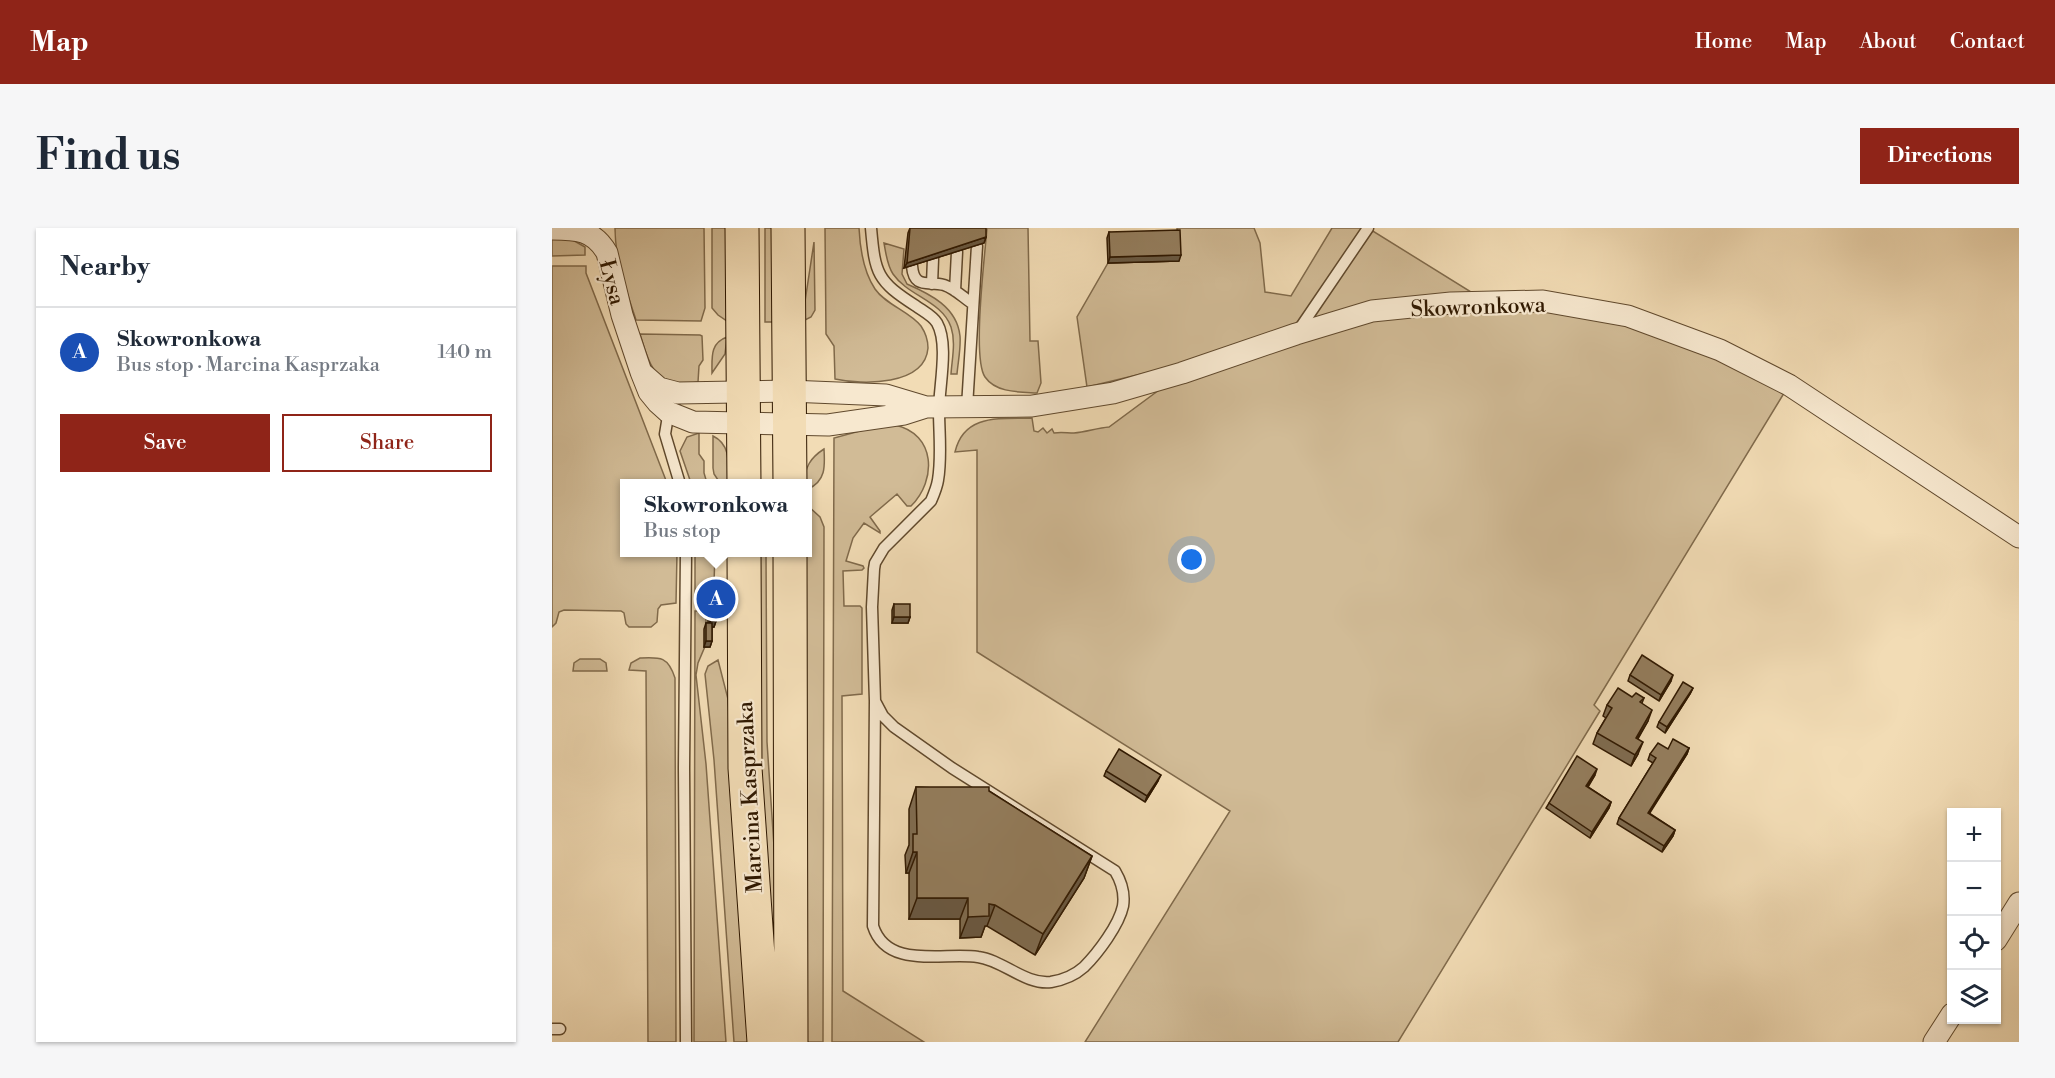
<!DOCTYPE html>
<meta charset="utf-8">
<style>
body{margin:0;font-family:"Libre Bodoni",serif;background:#f6f6f7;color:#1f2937}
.controls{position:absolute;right:18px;bottom:18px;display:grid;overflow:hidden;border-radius:0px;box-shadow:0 2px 4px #0004}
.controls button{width:54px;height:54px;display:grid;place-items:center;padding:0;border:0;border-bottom:2px solid #e0e1e3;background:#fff;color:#1f2937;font:30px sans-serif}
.you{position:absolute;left:640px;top:332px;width:21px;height:21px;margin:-15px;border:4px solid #fff;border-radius:50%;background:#1a73e8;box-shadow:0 0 0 9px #1a73e833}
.badge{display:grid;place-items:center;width:39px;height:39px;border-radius:50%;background:#8f2418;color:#fff;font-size:20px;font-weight:700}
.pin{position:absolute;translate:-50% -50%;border:3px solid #fff;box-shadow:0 2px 6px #0006}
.popup{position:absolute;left:68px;top:251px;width:192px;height:78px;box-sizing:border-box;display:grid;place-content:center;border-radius:0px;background:#fff;filter:drop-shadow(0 2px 4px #0005);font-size:20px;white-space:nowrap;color:#747a83}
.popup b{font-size:22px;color:#1f2937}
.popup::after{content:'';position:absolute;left:50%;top:100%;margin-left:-12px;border:12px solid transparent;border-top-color:#fff}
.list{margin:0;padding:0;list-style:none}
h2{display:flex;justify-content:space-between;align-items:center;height:78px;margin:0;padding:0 24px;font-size:26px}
h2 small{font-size:20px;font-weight:400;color:#747a83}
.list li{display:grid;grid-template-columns:39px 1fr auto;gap:18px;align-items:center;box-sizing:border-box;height:90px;padding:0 24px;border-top:2px solid #e0e1e3}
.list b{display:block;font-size:22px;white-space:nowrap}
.list p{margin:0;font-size:20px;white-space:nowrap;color:#747a83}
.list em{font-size:20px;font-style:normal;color:#747a83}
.actions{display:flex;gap:12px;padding:18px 24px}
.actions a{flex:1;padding:14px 0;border:2px solid #8f2418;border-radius:0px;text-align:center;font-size:21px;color:#8f2418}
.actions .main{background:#8f2418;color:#fff}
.icon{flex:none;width:33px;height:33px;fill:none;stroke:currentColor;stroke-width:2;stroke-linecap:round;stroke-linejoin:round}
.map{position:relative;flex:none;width:1467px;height:814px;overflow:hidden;border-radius:0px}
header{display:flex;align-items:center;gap:36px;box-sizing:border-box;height:84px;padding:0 30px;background:#8f2418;color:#fff}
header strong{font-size:28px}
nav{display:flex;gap:33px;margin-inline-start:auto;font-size:21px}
.intro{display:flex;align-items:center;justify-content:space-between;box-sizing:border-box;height:144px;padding:0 36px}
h1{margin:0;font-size:42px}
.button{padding:15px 27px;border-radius:0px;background:#8f2418;color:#fff;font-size:21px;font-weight:700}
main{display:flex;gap:36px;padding:0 36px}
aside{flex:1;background:#fff;border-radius:0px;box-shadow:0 2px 4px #0004}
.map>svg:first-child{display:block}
.green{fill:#d1bb96;stroke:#806a4b;stroke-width:1.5}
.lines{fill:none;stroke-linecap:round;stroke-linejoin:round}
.lane-casing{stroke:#60492d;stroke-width:13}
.street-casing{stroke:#60492d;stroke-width:23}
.primary-casing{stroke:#2f1800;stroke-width:35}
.lane{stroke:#f7e8cf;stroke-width:10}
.street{stroke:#f7e8cf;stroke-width:21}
.primary{stroke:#f2dcb5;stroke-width:33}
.wall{fill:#7f6c51;stroke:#2f1800;stroke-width:1.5}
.shaded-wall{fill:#685842;stroke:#2f1800;stroke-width:1.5}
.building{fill:#947e5e;stroke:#2f1800;stroke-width:1.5}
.labels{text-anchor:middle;stroke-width:4.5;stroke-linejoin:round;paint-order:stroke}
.street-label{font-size:22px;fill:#2f1800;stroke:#f7e8cf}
</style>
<header>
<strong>Map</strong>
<nav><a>Home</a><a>Map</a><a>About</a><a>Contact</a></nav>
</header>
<div class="intro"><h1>Find us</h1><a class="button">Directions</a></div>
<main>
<aside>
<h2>Nearby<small></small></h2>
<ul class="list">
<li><span class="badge" style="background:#1a4fb4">A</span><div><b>Skowronkowa</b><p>Bus stop · Marcina Kasprzaka</p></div><em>140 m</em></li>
</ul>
<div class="actions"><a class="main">Save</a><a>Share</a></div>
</aside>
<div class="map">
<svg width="1467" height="814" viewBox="0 0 1467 814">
<rect width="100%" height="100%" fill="#f2dcb5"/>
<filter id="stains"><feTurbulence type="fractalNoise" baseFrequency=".00333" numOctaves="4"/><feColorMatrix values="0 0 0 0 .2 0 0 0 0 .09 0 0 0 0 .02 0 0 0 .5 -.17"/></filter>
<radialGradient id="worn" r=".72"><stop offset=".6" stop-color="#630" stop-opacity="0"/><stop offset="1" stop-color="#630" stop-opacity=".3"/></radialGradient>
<path class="green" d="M63 0H152L153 80 149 93 84 92C74 62 63 31 63 0Z
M160 0H174L175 93 166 87 160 80Z
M213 0H223V94H213Z
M273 0H307C308 21 311 43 323 61 334 77 357 83 369 98 373 104 376 113 376 120 373 158 310 157 283 151L282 118 274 106Z
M435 0H476L478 113H486L489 155 485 165C468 164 444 165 433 149 420 130 433 27 435 0Z
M625 0H702L708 15 713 64 739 68 780 0H816L935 74 1076 88 1237 157 1042 477 1048 483 846 814H533L678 583 425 424V222L403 224C412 185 449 191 480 190L482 203 486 204 491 200 495 205 500 201 502 205C509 204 515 205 522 205 534 204 545 200 557 199L630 145 622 138 535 159 525 89 556 35 627 33Z
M0 11H19L33 19V27L0 28Z
M262 14 263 82 259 89 251 93 252 80Z
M332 15 352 21 350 46 355 56C378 66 405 79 408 108 409 120 406 134 405 146H399C400 131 404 114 399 99 390 73 356 68 341 46 335 37 334 26 332 15Z
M0 38H34V45L115 255 72 256V324L125 325 124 375 109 377 106 381 105 394 99 399H77L74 396 72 385 69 383 12 382 7 384 4 395 0 399Z
M88 106 148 107 150 108 151 132 147 138 146 154C140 156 134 155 127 155 99 153 95 128 88 106Z
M175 109 173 126 160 145C160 129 158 115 175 109Z
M343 197C384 206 385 252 359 278H355L345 266 318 289 328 303V305L312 295 301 310 294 333 311 338 312 340 310 342 291 343 292 378H308L310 380V466L290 468 291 763 372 814H280L282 210 315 201Z
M147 205V226L152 233V245L155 255H139L128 223 135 209Z
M161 208C180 217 176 238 176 255H168L162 246 161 240Z
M272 221C273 238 274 253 256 261L255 256H252C253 239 258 230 272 221Z
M256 278 268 289 272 299 271 814H252V325L255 324Z
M143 325H163L162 355 154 363V375H143Z
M205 325H214L215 514 226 678V769L208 570Z
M143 383H154V416L146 435 144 447 154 536 174 814H142Z
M88 430C108 429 116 428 123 450L124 814H96L94 443 77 442 79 435Z
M28 431H48L54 435 55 443H21L22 435Z
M166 432 176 471 197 814H182L162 532 153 446 156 438Z"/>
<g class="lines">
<g class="lane-casing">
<path id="lane" d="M319 0C323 46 325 53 364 78 371 83 381 88 385 95 397 116 387 159 387 182 387 205 390 229 386 252 385 259 382 266 379 273L332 320 323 335 322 341 320 379 323 473 321 698C335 742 392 724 426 729 451 732 473 757 499 754 511 752 523 747 532 739 546 725 567 697 571 678 573 665 569 653 563 643L400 540 342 499 331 488 323 473
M360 38C362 61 375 53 392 57 402 60 412 70 421 76
M380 56 381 31
M403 63 405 24
M746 103 816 0
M415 179 425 18
M117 182 113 206 128 256
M134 324 132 540 134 814
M0 801H8"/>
</g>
<g class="street-casing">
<path id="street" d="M0 1C25 1 42 2 55 25L70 87 89 144 97 164 106 175 116 184 141 194 276 197 352 186 374 179 480 178 561 165 630 145 744 106 820 83 899 75 991 73 1076 88 1168 122 1237 157 1467 309
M91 146 107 160 126 165 237 163 334 167 374 179
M1444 712 1467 675
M1382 814 1400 786"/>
</g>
<g class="primary-casing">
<path id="primary" d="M190 0 192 256
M236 0 238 256
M192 324 193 540 212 814
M238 324 239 814"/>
</g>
<use href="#lane" class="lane"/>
<use href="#street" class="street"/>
<use href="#primary" class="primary"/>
</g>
<path class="wall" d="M358 0 434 9 432 15 352 40 356 5Z
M557 4 627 33 556 35 555 10Z
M342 376 358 389 356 395H340V382Z
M158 379 164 393 162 399H160V413L158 419H152V401L154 395H156V385Z
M1078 447 1119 453 1107 473 1076 453Z
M1141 460 1138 466 1113 505 1105 499 1107 494Z
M1080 469 1092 470 1090 475 1096 493 1086 511V526L1079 538 1041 516 1045 505 1054 490 1051 488 1055 477Z
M1137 520 1135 526 1097 585 1123 602 1121 608 1110 624 1065 596 1067 590 1101 535 1096 532 1098 526 1116 521Z
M554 543 606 553 593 574 552 548Z
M1043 547 1036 559 1059 574 1057 580 1038 610 994 580 997 575Z
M364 559 437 563 540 628 532 650 483 727 435 698H433L429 709 408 710V691H357V645H354L353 627 357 617V581Z"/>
<path class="shaded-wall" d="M434 9 432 15 352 40 355 35Z
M629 27 627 33 556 35 558 29Z
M342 389H358L356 395H340Z
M158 393H164L162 399H156Z
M154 413H160L158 419H152Z
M1121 447 1119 453 1107 473 1109 467Z
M1141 460 1138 466 1113 505 1115 499Z
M1100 482 1096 493 1079 521 1084 510Z
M1091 514 1086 526 1079 538 1083 527Z
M1137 520 1135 526 1094 591 1096 585Z
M1045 541 1043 547 1032 564 1034 558Z
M609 547 606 553 593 574 595 568Z
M1059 574 1057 580 1038 610 1040 604Z
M1123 602 1121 608 1110 624 1112 618Z
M361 624H365L357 645H354Z
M540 628 532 650 483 727 491 706Z
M365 670H416L408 691H357Z
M437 676 443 677 435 698H433L429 709 408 710 416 689Z"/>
<path class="building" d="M358 0H434V9L355 35Z
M628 2 629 27 558 29 557 4Z
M342 376H358V389H342Z
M164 378V393H158V379Z
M154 395H160V413H154Z
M1090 427 1121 447 1109 467 1078 447Z
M1131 454 1141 460 1115 499 1107 494Z
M1066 460 1080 469 1084 465 1092 470 1088 474 1100 482 1084 510 1091 514 1083 527 1045 505 1060 480 1055 477Z
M1121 511 1137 520 1096 585 1123 602 1112 618 1067 590 1104 530 1098 526 1106 515 1116 521Z
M567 521 609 547 595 568 554 543Z
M1025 528 1045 541 1034 558 1059 574 1040 604 997 575Z
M364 559H437V563L540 628 491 706 443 677 437 676V688L416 689V670H365V624H361V606H365Z"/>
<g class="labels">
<g class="street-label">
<text transform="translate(61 54) rotate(75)" y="8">Łysa</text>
<text transform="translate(926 78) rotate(-2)" y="8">Skowronkowa</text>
<text transform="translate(197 569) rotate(-93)" y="8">Marcina Kasprzaka</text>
</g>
</g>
<rect width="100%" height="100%" filter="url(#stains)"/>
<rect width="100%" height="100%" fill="url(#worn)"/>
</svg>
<div class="controls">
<button>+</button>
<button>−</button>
<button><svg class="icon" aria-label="locate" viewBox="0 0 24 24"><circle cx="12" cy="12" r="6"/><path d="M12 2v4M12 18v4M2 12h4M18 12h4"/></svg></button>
<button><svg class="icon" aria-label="layers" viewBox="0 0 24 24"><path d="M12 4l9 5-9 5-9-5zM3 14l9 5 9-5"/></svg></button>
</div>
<div class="you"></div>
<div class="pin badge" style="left:164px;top:371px;background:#1a4fb4">A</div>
<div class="popup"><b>Skowronkowa</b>Bus stop</div>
</div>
</main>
